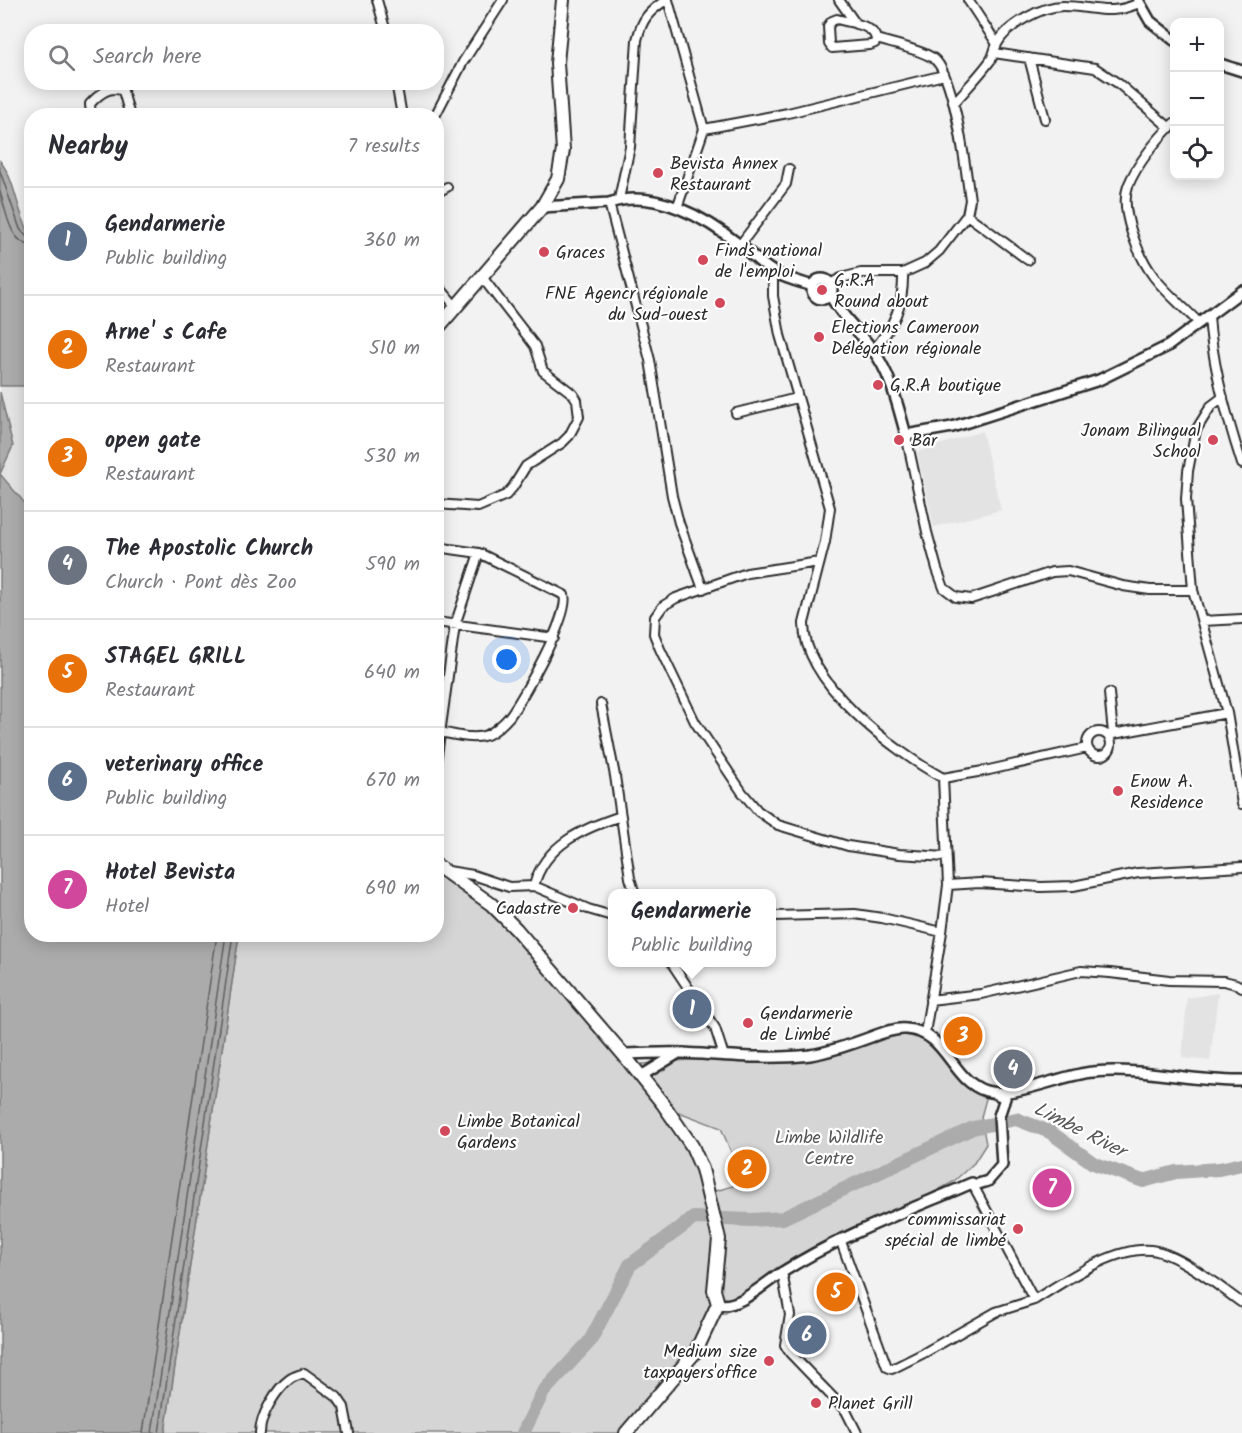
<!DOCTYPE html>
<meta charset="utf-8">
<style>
body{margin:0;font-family:Kalam,sans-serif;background:#f7f7f7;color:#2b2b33}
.controls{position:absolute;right:18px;top:18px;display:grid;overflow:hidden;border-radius:12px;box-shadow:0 3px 15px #0003}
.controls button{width:54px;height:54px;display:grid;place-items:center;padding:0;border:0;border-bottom:2px solid #e1e1e2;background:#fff;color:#2b2b33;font:30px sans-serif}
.you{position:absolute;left:507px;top:660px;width:21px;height:21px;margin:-15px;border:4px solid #fff;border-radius:50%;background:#1a73e8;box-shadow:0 0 0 9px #1a73e833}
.badge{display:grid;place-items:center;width:39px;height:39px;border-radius:50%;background:#d1495b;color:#fff;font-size:20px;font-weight:700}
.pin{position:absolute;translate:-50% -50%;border:3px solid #fff;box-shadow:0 2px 6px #0006}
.popup{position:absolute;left:608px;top:889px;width:168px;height:78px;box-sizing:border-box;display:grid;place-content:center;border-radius:12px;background:#fff;filter:drop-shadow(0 2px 4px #0005);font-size:20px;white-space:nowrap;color:#7c7c81}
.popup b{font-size:22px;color:#2b2b33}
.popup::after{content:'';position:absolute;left:50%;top:100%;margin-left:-12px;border:12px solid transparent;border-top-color:#fff}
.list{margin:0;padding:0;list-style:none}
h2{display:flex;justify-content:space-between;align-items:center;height:78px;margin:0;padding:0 24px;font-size:26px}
h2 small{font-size:20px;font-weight:400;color:#7c7c81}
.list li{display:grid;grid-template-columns:39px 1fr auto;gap:18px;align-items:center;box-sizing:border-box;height:108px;padding:0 24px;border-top:2px solid #e1e1e2}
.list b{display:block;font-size:22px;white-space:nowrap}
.list p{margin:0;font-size:20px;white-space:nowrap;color:#7c7c81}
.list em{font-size:20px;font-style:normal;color:#7c7c81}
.icon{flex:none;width:33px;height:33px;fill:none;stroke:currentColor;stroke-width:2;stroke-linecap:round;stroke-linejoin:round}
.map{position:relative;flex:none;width:1242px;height:1433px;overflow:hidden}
.search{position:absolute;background:#fff;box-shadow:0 3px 15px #0003;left:24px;top:24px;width:420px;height:66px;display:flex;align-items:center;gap:15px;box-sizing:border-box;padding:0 21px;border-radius:24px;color:#7c7c81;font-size:22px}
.panel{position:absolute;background:#fff;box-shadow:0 3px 15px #0003;left:24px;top:108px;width:420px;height:834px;border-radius:24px}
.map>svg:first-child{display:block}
.built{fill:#e3e3e3}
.green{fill:#d5d5d5;stroke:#808080;stroke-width:1.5;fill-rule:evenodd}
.water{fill:#ababab;stroke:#787878;stroke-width:1.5}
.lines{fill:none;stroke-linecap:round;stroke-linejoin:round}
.shore{stroke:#5e5e5e;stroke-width:1.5}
.river{stroke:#ababab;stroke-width:14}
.minor-casing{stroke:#2b2b2b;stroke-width:12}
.tertiary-casing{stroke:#2b2b2b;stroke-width:14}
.trunk-casing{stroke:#2b2b2b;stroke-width:16}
.minor{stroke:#fff;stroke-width:8}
.tertiary{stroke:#fff;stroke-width:9}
.trunk{stroke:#fff;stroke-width:12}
.poi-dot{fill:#d1495b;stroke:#fff;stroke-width:2}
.labels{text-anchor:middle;stroke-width:4.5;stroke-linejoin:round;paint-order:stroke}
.poi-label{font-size:18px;fill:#2b2b2b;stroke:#fff;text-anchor:start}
.park-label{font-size:18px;fill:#565656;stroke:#fff}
.water-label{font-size:20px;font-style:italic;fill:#585858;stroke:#fff}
</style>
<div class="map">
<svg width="1242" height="1433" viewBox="0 0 1242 1433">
<rect width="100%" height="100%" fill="#f2f2f2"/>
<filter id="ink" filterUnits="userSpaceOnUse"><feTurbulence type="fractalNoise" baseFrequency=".0167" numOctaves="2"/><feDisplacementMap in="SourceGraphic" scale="12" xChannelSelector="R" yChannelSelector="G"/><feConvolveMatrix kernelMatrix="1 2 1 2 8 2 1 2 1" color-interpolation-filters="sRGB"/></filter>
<g filter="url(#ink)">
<path class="built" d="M0 386H31V518L29 508 0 473 13 446Z
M982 431 1001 510 934 527 917 452Z
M1218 993 1210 1061 1182 1058 1187 998Z"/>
<path class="green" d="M437 869 492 906 632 1065 722 1057 802 1060 901 1029 924 1034 987 1095 981 1117 986 1144 974 1163 953 1182 775 1279 724 1314 708 1312 692 1351 623 1433H165L239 935 436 934ZM663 1106 721 1128 744 1183 708 1193 697 1156Z"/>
<path class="water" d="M0 161C17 182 16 213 31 235V386H0Z
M0 392 13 446 0 474 29 508 32 518V934L239 935 165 1433H0Z"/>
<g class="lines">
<path class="shore" d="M0 171 20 229 26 236 32 238
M0 192C6 209 9 244 32 245
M143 1433 217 934
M152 1433 226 934
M159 1433 233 934"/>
<path class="river" d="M523 1433 543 1392 590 1341 630 1265 694 1218 752 1220 783 1218 973 1128 1016 1119 1050 1132 1093 1163 1143 1181 1176 1172 1219 1169 1242 1164"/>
<g class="minor-casing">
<path id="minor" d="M377 0 386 32
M668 0 704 129 677 208
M839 0 856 24
M968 0 997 44
M994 53 1095 68 1119 84 1170 128
M1029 58 1045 119
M396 82 402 116
M954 103C966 89 979 76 990 61 994 56 994 50 997 44 1007 25 1042 6 1063 6 1093 6 1109 17 1139 3
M91 116 90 104C99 94 110 85 123 91L130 116
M435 116 463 62 503 0
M1174 123C1157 139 1137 164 1128 186 1119 211 1139 257 1154 277 1167 294 1185 308 1199 323
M704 129 788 113 944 75
M436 193 447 187
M619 199 630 147 637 40C642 19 648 12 666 0
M609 203 650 360 672 496 679 523 703 589
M967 215 1028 260
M740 245 786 184 789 169
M773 272V296L780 335 830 508 825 542 804 623C803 683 895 752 943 778L989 770 1087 748
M436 283 456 307
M830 284 841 278 861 273H903L925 263 939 251 967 215 970 200C966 172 955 73 933 58 919 49 893 44 876 39 873 24 850 23 837 19L832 21 828 26 829 44 832 48 870 45 875 43 876 39
M1209 316C1212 364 1227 418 1242 464
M873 350C894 327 904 304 903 273
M736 413 797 398
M906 435 927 532 937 569 944 588 956 597 971 599 1052 572 1068 571 1123 586 1150 590H1193
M436 504 478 507 506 495 513 487 526 466 562 443 569 436 579 417 577 400 573 394 543 371 535 346 482 277
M436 547 479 553 564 595C571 614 522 700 509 717 504 723 494 732 487 735 471 741 453 733 436 732
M819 562 747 573 676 598 663 606 655 617 654 634 660 649 695 722 742 792 758 811 778 825 848 846 899 854 946 857
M1202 621 1242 619
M436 622 554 638
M1109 693 1113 733
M601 704 615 776 630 878 635 894
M1227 713 1242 804
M1087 744a12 12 0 1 1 24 0a12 12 0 1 1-24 0Z
M1108 735 1227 713 1193 590 1186 499 1188 471 1196 430 1211 406 1223 397
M436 763 455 625 479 553
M448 871 473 875 509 887 534 886 588 909 612 916
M948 885 980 883 1041 887 1073 886 1138 873 1242 867
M534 886C544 845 584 828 621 816
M774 916 855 914 882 918 942 932
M671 962 715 1028 724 1056
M930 1000 981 994 1081 971 1110 973 1169 980 1224 981 1236 984 1242 987
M925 1033 942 932 948 885 943 778
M972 1183 1034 1300C1064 1282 1114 1246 1151 1250 1178 1253 1220 1287 1242 1303
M840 1239 887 1367 892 1369 924 1353 996 1312 1034 1300
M782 1272 790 1315 785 1345 790 1353 846 1411 857 1433
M260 1433C260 1416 276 1389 290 1379 294 1376 300 1375 304 1373L337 1397 344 1407 349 1433"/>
</g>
<g class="tertiary-casing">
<path id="tertiary" d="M1138 0 1150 21 1174 40
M1220 64 1242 71
M542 207 609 203C655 188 706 218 741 246 752 254 761 265 774 272 785 278 800 282 813 286
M812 289a10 10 0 1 1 20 0a10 10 0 1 1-20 0Z
M830 295C841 316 858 330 872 349 891 373 898 407 906 435L952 427 1099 380 1168 346 1242 291
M623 1054C643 1054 663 1052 682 1053 724 1055 768 1060 810 1055 830 1052 852 1044 871 1037 882 1033 894 1028 906 1029 948 1032 950 1080 986 1091 1014 1099 1063 1074 1093 1072 1143 1067 1192 1082 1242 1081
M641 1076 677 1054
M718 1304C737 1310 765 1283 781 1273 841 1235 907 1211 972 1183L975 1185 988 1181 1002 1165 999 1116 1005 1098 994 1093"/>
</g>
<g class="trunk-casing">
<path id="trunk" d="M436 330 542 207 558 179 563 150 557 63 563 0
M436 865 491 904 516 929 623 1054 663 1104 692 1146 702 1169 719 1239 714 1290 718 1304 696 1351 626 1433"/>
</g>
<use href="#minor" class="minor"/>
<use href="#tertiary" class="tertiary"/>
<use href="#trunk" class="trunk"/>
</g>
</g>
<g class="poi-dot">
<circle cx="658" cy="173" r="6"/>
<circle cx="544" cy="252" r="6"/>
<circle cx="703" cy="260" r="6"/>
<circle cx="822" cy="290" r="6"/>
<circle cx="720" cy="303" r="6"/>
<circle cx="819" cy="337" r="6"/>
<circle cx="878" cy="385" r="6"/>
<circle cx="899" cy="440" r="6"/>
<circle cx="1213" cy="440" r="6"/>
<circle cx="1118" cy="791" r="6"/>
<circle cx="573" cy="908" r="6"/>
<circle cx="748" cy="1023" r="6"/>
<circle cx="445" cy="1131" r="6"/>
<circle cx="1018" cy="1229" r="6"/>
<circle cx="769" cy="1361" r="6"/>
<circle cx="816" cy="1403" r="6"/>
</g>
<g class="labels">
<g class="poi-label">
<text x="670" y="169">Bevista Annex<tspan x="670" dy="21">Restaurant</tspan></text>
<text x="715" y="256">Finds national<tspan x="715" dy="21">de l'emploi</tspan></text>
<text x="556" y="258">Graces</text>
<text x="834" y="286">G.R.A<tspan x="834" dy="21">Round about</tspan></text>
<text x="708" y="299" text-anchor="end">FNE Agencr régionale<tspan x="708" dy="21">du Sud-ouest</tspan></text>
<text x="831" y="333">Elections Cameroon<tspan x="831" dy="21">Délégation régionale</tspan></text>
<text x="890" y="391">G.R.A boutique</text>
<text x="1201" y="436" text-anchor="end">Jonam Bilingual<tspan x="1201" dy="21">School</tspan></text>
<text x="911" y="446">Bar</text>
<text x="1130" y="787">Enow A.<tspan x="1130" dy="21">Residence</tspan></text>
<text x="561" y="914" text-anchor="end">Cadastre</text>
<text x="760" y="1019">Gendarmerie<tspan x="760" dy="21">de Limbé</tspan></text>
<text x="457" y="1127">Limbe Botanical<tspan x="457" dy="21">Gardens</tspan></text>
<text x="1006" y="1225" text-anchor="end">commissariat<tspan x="1006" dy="21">spécial de limbé</tspan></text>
<text x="757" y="1357" text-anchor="end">Medium size<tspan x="757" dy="21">taxpayers'office</tspan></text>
<text x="828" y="1409">Planet Grill</text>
</g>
<g class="park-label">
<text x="829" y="1143">Limbe Wildlife<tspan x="829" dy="21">Centre</tspan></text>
</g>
<g class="water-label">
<text transform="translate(1080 1129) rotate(27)" y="7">Limbe River</text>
</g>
</g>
</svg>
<div class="controls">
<button>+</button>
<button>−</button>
<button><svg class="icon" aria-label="locate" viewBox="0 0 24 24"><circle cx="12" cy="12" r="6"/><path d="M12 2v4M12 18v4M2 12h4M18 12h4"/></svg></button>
</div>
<div class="you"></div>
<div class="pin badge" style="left:692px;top:1009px;background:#5c6f8a">1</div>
<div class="popup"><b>Gendarmerie</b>Public building</div>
<div class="pin badge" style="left:747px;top:1169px;background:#e8710a">2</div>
<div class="pin badge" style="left:963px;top:1036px;background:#e8710a">3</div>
<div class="pin badge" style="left:1013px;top:1069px;background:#6b7280">4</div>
<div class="pin badge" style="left:836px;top:1292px;background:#e8710a">5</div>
<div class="pin badge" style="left:807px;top:1335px;background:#5c6f8a">6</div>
<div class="pin badge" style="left:1052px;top:1188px;background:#d1479c">7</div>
<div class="search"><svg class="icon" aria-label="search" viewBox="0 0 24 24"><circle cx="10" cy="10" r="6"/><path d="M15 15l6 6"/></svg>Search here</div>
<section class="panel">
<h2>Nearby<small>7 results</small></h2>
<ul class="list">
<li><span class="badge" style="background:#5c6f8a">1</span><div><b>Gendarmerie</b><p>Public building</p></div><em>360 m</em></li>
<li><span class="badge" style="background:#e8710a">2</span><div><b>Arne' s Cafe</b><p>Restaurant</p></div><em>510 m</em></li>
<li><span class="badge" style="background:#e8710a">3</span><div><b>open gate</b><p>Restaurant</p></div><em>530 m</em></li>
<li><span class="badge" style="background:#6b7280">4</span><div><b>The Apostolic Church</b><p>Church · Pont dès Zoo</p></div><em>590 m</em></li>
<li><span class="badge" style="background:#e8710a">5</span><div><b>STAGEL GRILL</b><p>Restaurant</p></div><em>640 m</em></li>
<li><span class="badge" style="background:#5c6f8a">6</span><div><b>veterinary office</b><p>Public building</p></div><em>670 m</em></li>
<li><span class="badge" style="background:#d1479c">7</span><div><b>Hotel Bevista</b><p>Hotel</p></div><em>690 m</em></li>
</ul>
</section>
</div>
